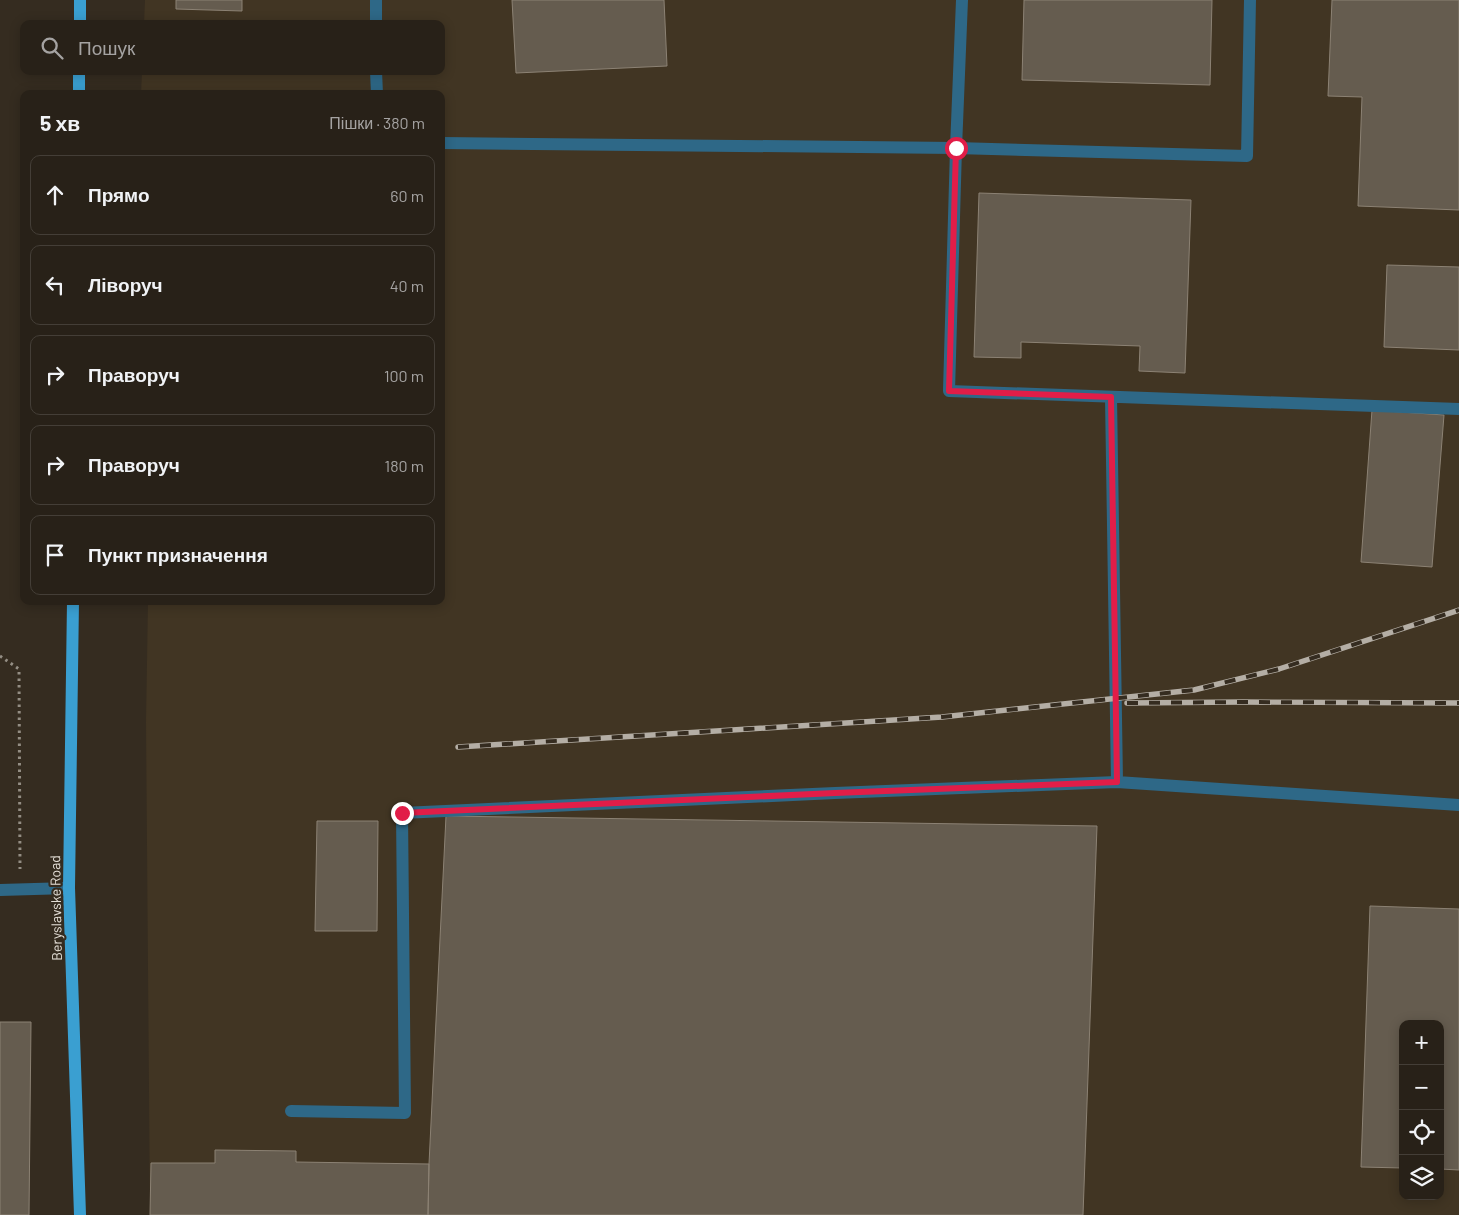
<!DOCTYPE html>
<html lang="uk">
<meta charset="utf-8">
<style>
body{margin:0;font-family:Barlow,sans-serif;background:#342e25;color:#f1f3f6}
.controls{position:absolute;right:15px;bottom:15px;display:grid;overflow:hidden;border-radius:10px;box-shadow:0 2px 12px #0003}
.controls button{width:45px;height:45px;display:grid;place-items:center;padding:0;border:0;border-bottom:1px solid #443e37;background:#282118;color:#f1f3f6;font:25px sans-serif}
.stop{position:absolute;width:15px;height:15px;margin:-11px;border:4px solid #e11d48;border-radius:50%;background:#fff}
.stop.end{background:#e11d48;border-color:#fff;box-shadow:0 1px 5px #0008}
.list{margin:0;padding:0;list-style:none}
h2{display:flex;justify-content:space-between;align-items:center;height:65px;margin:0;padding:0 20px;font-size:21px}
h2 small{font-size:16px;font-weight:400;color:#a5a3a2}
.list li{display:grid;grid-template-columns:32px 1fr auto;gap:15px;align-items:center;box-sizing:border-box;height:80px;margin:0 10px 10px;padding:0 10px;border:1px solid #443e37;border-radius:10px}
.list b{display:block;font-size:19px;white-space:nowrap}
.list em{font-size:16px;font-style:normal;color:#a5a3a2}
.icon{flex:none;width:28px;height:28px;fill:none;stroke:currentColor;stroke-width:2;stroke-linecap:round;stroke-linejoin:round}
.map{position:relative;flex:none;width:1459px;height:1215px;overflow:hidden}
.search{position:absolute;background:#282118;box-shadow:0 2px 12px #0003;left:20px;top:20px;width:425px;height:55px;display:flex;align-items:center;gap:12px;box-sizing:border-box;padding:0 18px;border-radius:10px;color:#a5a3a2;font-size:19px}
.panel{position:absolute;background:#282118;box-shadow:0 2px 12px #0003;left:20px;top:90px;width:425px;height:515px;border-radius:10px}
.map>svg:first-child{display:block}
.built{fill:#413523;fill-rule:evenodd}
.building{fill:#655c4f;stroke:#8c8274}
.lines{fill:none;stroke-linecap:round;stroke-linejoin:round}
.path{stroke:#948e84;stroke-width:3;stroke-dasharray:2.5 4;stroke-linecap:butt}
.lane{stroke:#2e6887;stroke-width:12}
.primary{stroke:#3a9fd1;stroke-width:12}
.rail-casing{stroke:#b4aea5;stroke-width:5.5}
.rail{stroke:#352c20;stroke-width:4;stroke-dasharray:11;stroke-linecap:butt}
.route{stroke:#e11d48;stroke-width:6}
.labels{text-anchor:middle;stroke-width:4.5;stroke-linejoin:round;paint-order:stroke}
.street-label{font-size:14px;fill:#e4dfd7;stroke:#352c20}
</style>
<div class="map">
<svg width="1459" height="1215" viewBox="0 0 1459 1215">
<rect width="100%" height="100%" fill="#352c20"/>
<path class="built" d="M145 0H1459V1215H150L146 722 148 601H441V94H141L142 71H441V24H144ZM1403 1024H1440V1196H1403Z"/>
<path class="building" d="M176 0H242V11L176 9Z
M512 0H664L667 66 516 73Z
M1024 0H1212L1210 85 1022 80Z
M1332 0H1459V210L1358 206 1362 97 1328 96Z
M979 193 1191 200 1185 373 1139 371 1140 346 1021 342V358L974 357Z
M1387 265 1459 267V350L1384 347Z
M1372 410 1444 415 1432 567 1361 562Z
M446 816 1097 826 1083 1215H428L429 1164Z
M317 821H378L377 931H315Z
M1370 906 1459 909V1170L1440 1169V1024H1403V1168L1361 1167Z
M0 1022H31L29 1215H0Z
M215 1150 296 1151V1162L429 1164 428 1215H150L151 1163H215Z"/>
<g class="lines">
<path class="path" d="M0 656 19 669 20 869"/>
<path class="lane" d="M376 0V24
M962 0 956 148 1247 156 1250 0
M376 71 377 94
M441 143 956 148 949 391 1459 409
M1111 397 1117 782 1459 805
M0 890 69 888
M291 1111 405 1113 402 813 835 793 1117 782"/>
<path class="primary" d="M80 24V0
M79 94V71
M73 601 69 888 80 1215"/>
<g class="rail-casing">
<path id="rail" d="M1127 703 1243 702 1459 703
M458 747 942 717 1194 690 1279 669 1459 610"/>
</g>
<use href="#rail" class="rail"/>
</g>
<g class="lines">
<path class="route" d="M402 813 835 793 1117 782 1111 397 949 391 956 148"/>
</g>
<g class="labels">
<g class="street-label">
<text transform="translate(56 908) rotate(-91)" y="5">Beryslavske Road</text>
</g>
</g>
</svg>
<div class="controls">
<button>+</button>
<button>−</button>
<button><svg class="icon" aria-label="locate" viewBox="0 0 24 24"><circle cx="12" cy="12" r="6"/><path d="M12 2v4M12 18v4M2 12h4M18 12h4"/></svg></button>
<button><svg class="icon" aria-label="layers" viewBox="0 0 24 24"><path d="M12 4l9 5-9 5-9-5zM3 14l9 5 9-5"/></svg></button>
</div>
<div class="stop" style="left:956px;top:148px"></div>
<div class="stop end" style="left:402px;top:813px"></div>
<div class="search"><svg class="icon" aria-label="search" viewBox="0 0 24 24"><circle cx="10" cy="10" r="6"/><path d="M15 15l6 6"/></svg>Пошук</div>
<section class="panel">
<h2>5 хв<small>Пішки · 380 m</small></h2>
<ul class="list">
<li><svg class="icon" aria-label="ahead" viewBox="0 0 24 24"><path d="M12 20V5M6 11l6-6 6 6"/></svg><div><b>Прямо</b></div><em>60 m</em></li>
<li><svg class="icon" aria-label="left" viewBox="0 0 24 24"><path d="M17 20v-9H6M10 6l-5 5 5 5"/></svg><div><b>Ліворуч</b></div><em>40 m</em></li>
<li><svg class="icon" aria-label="right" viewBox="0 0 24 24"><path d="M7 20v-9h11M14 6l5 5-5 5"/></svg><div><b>Праворуч</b></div><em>100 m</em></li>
<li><svg class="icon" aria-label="right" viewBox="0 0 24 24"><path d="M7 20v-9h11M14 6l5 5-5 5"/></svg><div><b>Праворуч</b></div><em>180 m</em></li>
<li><svg class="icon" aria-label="arrive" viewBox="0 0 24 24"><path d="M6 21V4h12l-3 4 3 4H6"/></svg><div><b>Пункт призначення</b></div></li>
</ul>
</section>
</div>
